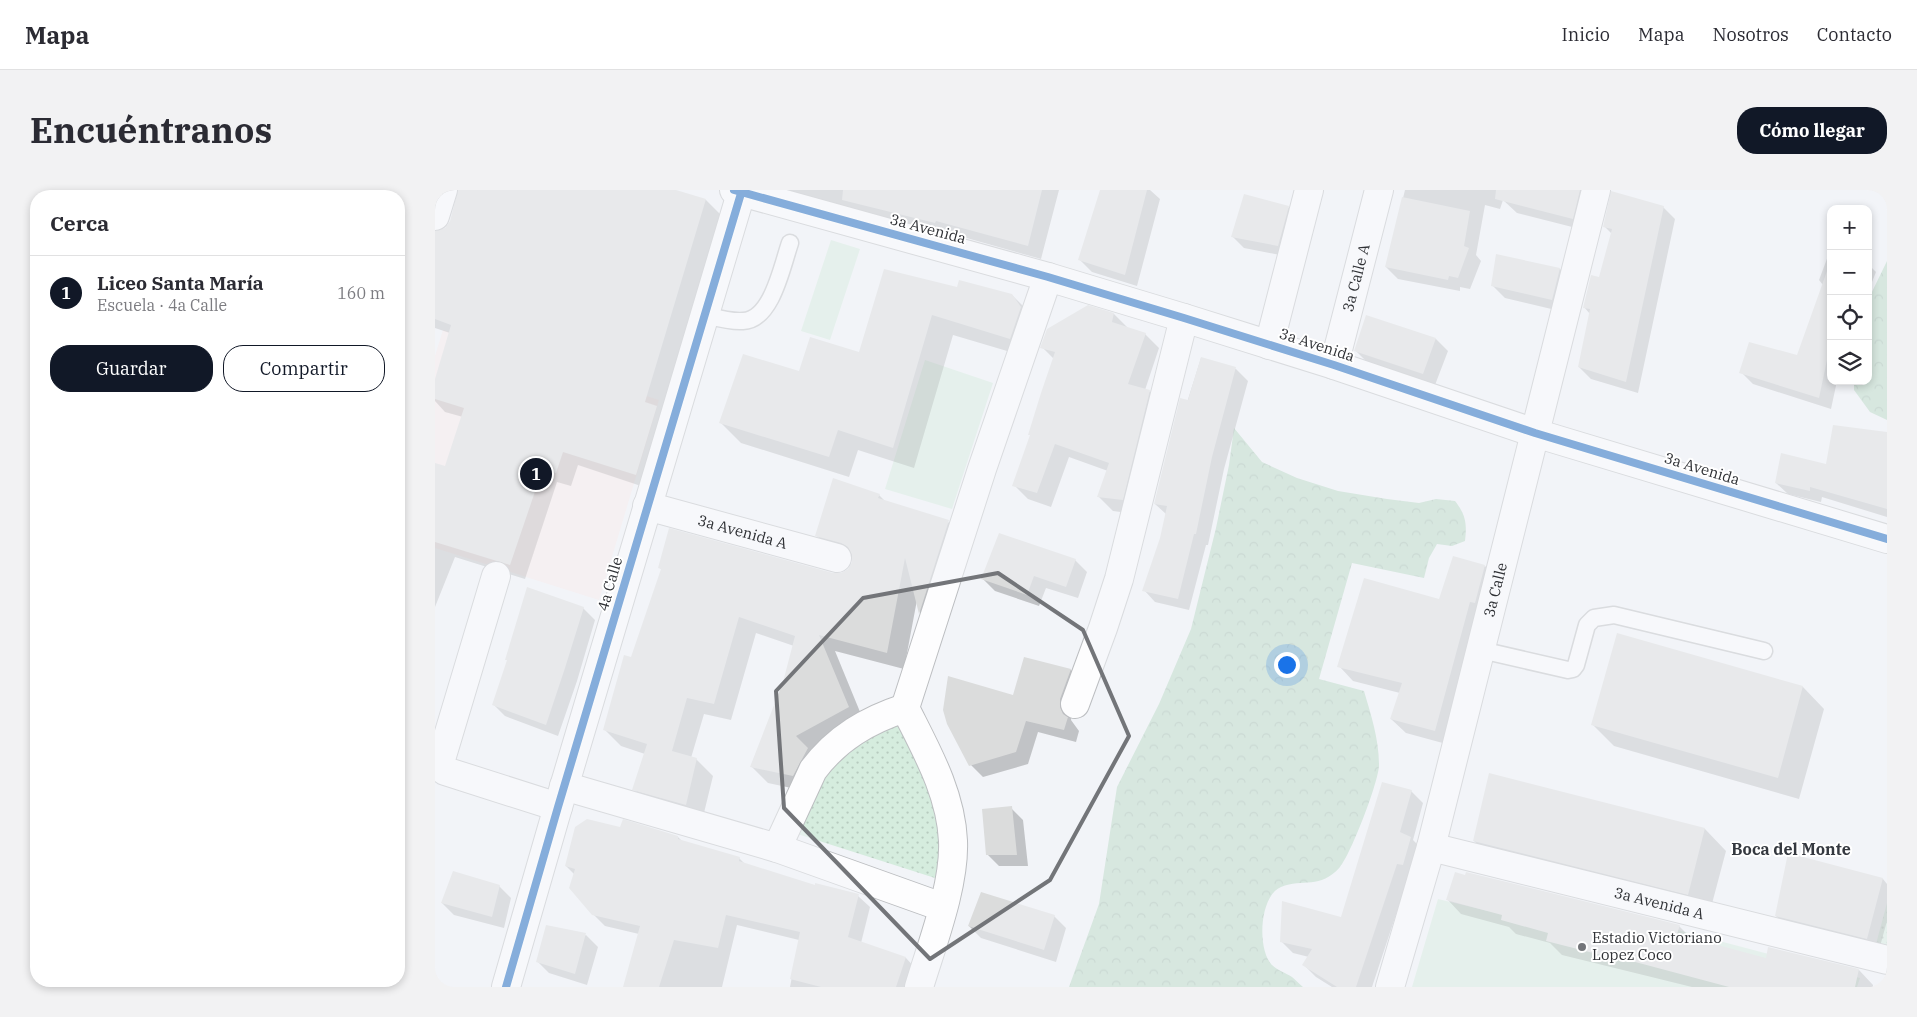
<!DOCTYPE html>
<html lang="es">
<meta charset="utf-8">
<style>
body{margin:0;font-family:"IBM Plex Serif",serif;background:#f2f2f3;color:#2b2b33}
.controls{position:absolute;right:15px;top:15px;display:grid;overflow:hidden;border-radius:10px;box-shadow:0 2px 8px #0003}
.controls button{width:45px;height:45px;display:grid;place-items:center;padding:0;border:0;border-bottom:1px solid #e1e1e2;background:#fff;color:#2b2b33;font:25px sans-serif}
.you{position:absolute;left:851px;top:474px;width:18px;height:18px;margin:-12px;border:4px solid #fff;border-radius:50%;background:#1a73e8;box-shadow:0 0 0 8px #1a73e833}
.badge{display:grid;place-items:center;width:32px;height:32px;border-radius:50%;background:#111827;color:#fff;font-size:16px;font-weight:700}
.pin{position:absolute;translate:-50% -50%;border:2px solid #fff;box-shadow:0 1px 5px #0006}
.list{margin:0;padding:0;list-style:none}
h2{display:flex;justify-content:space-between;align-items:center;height:65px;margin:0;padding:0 20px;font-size:21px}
h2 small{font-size:16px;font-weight:400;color:#7c7c81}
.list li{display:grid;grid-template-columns:32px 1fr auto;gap:15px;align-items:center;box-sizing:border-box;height:75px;padding:0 20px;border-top:1px solid #e1e1e2}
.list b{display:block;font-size:19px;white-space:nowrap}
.list p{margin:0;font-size:16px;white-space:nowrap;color:#7c7c81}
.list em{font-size:16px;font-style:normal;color:#7c7c81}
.actions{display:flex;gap:10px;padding:15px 20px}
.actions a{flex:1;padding:11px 0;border:1px solid #111827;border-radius:20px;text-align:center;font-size:18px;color:#111827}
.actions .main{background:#111827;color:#fff}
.icon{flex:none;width:28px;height:28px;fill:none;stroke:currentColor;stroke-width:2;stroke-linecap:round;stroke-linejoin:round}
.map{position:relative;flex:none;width:1452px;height:797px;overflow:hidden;border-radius:20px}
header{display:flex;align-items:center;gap:30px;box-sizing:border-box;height:70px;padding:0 25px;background:#fff;border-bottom:1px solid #e1e1e2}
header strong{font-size:24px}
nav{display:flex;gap:28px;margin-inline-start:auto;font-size:18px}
.intro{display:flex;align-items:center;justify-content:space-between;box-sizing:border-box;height:120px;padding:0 30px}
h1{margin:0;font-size:35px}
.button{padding:12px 22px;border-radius:20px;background:#111827;color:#fff;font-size:18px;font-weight:700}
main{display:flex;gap:30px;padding:0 30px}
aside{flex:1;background:#fff;border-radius:20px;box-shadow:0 2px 8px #0003}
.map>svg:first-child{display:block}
.education{fill:#f8eaea}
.green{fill:#d5ecde}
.forest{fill:url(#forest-crowns)}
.park{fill:url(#park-dots)}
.shadow{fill:#0003}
.building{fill:#dbdcdc}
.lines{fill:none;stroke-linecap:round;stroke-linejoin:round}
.lane-casing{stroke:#bcbec1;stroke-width:19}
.street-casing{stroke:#bcbec1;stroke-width:30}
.secondary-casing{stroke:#bcbec1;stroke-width:30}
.lane{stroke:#fdfdfe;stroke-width:16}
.street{stroke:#fdfdfe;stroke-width:28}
.secondary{stroke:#fdfdfe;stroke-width:28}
.cycleway-casing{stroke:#fff;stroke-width:11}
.cycleway{stroke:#0057b8;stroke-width:8}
.marked{fill:none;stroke:#737579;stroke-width:4;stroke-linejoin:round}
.poi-dot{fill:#737579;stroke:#fff;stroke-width:2}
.labels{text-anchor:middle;stroke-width:4;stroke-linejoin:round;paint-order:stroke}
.street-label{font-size:15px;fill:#2f3135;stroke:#fff}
.poi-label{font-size:15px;fill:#2f3135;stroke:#fff;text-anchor:start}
.neighbourhood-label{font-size:16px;font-weight:bold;fill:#353940;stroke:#fff}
</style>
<header>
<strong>Mapa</strong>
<nav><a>Inicio</a><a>Mapa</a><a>Nosotros</a><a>Contacto</a></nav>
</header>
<div class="intro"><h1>Encuéntranos</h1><a class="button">Cómo llegar</a></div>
<main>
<aside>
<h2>Cerca<small></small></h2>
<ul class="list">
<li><span class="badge">1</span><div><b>Liceo Santa María</b><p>Escuela · 4a Calle</p></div><em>160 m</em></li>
</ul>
<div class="actions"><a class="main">Guardar</a><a>Compartir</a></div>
</aside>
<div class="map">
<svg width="1452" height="797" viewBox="0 0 1452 797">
<defs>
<pattern id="forest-crowns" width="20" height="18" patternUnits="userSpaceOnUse" patternTransform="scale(1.25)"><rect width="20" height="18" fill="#b5d7c2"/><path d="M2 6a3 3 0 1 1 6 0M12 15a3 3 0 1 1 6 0" fill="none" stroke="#9cb9a7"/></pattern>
<pattern id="park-dots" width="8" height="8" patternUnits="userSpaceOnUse" patternTransform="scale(1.25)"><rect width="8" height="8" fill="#d5ecde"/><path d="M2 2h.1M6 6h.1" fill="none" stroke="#b7cbbf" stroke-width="1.8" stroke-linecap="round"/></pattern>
</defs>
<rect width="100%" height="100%" fill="#f2f4f8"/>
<path class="education" d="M8 140 224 210 164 410 0 358V166Z"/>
<path class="green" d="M396 50 425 59 395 150 366 141Z
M490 170 558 193 517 319 450 299Z
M1061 692 1425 788 1422 797H977L1003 709 1053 721Z"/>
<path class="forest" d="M1452 71V230L1435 222 1419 200V191H1433V110Z
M799 238 827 272 862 288 903 301 952 309 984 313 1001 309 1020 311C1031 325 1032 334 1030 351L1017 356 1002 354 994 368 989 388 917 373 884 489 929 501C936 525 944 549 944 575 944 591 916 664 905 677 885 700 868 688 846 697 824 706 822 760 837 775 842 780 851 783 857 787 861 790 864 794 868 797H634L664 714 682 597 724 514 756 439 781 338 794 275Z"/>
<path class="park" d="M472 511 501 607 507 652 500 688 353 641 376 580Z
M1452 713V757L1441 754Z"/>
<path class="shadow" d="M24 0H236L271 10 285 24 226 222 236 232 215 299 143 275 136 296 122 292 90 389 20 367 0 417V274L11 278 28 227 10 222 0 211V193L15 143 0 138V42L12 38 16 31Z
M334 0H624L606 69 514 43 513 45Z
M666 0H715L725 9 702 96 657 82 645 70Z
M970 0H1155L1149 40 1082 23 1068 10 1065 19 1050 15 1041 65 1046 71 1035 99 1025 97V101L963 89 951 77Z
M853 17 865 29 855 67 809 58 797 46Z
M1228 17 1240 29 1203 203 1156 189 1144 177 1155 124 1149 117 1165 88 1177 44 1169 36Z
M1396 58V191H1402L1396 219 1318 194 1306 182 1363 167 1388 95 1384 90Z
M1433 74 1441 82 1433 102Z
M1125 79 1137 91 1129 122 1070 108 1058 96Z
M523 99 577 105 598 126 596 168 518 145 479 278 423 260 414 287 306 253 286 233 365 183 424 164Z
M653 117 679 124 693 138 710 144 724 158 710 200 714 201 728 215 701 324 678 321 664 307 673 281 634 267 616 317 593 309 579 295 596 246 619 169 607 157Z
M1001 149 1013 161 1000 195 933 173 921 161Z
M766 168 801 179 813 191 789 279 773 355H771L754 420 720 412 709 400 726 349 731 324 720 314Z
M1452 243V327L1387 307 1386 312 1353 304 1341 293 1392 276Z
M444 305 450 311 513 332 530 348 501 439 485 423 482 410 469 479 400 461 430 534 375 602 333 593 316 576 349 492 359 456 321 443 296 530 269 524 256 568 261 569 278 586 267 631 215 616 199 599 210 564 186 556 169 539 197 469 227 380 224 377 406 384 413 380 418 373V368L398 362 381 345Z
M640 370 652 382 643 408 611 398 604 416 560 401 548 389Z
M1050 376 1064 390 1015 555 971 543 956 529 965 503 918 491 904 476 1005 410Z
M148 418 160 430 142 491 123 546 70 526 58 514 73 471 71 469Z
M1183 445 1368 497 1389 519 1364 609 1179 556 1157 534Z
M590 468 636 480 648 492 637 522 636 530 644 541 641 552 603 542 593 574 548 587 536 575 579 506Z
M1055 585 1270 639 1291 661 1274 725 1061 672 1039 651Z
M976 601 988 613 978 650 988 660 974 685 937 797H897L881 787 869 775 874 767 858 763 846 751 907 729Z
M576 618 588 630 593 676H564L552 664Z
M186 639 243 647 248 652 304 668 311 675 381 696 423 706 435 717 426 753 471 768 482 780 476 797H355L364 750 302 735 287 797H189L204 744 170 736 158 724 139 684 131 676Z
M1354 665 1448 689 1452 694V731L1444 760 1353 738 1341 726Z
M64 696 76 708 69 738 19 725 7 713Z
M1012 709 1244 736 1258 750 1332 769 1334 758 1424 780 1438 795V797H1257L1127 765 1115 753 1081 744 1074 737 1026 724Z
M619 726 631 738 621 772 546 748 534 736Z
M151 745 163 757 152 795 114 783 102 771Z"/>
<path class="building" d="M23 0H241L271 9 210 212 222 216 201 285 128 262 121 283 108 278 75 375 0 352V273L10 276 29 218 0 209V189L16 135 0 129V41L10 38 15 31Z
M408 0H607L593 56 501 31 500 33 407 10Z
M665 0H712L690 85 643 70Z
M1061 0H1145L1138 29 1060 9Z
M1176 1 1229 16 1191 192 1143 177 1155 119 1148 118 1156 85 1164 87 1177 39 1168 37Z
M809 4 854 16 843 56 796 47Z
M967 7 1035 21 1029 56 1034 58 1023 88 1014 86 1013 90 950 77Z
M1061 64 1125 78 1117 110 1056 96Z
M449 79 522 97 524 90 577 104 586 117 575 149 497 125 458 258 403 240 394 267 284 233 308 164 364 181 375 147 424 162Z
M1392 81 1396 82V151L1384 208 1304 183 1314 152 1362 165Z
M653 115 679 123 677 132 711 143 693 194 715 200 688 310 662 307 674 273 620 254 602 303 577 296 595 245H593L606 203 620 162 605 158 612 139Z
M931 125 1001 148 988 184 919 161Z
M766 167 801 177 777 267 761 344H759L743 409 707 401 725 348 732 316 719 314 745 208 753 210Z
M1398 235 1452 242V319L1375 297V301L1340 293 1346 263 1391 274Z
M398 288 445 304 443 308 514 330 484 424 470 368 452 463 384 445 414 517 361 546 373 558 358 586 315 577 348 492 360 446 304 427 279 514 252 508 237 561 262 568 251 615 197 600 212 554 168 540 189 465 196 467 226 379 223 378 234 338 398 383H406L413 379 417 372V365L413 357 406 353 380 346Z
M564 343 641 369 631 397 599 386 592 405 546 389Z
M1018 366 1050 375 1040 413 1035 412 1000 541 955 529 967 493 902 477 929 388 1004 409Z
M92 397 149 417 130 478 111 535 57 515 72 470H70Z
M1182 443 1368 496 1343 588 1156 535Z
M589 467 636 479 625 509V517L628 524 633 527 629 540 591 531 581 562 534 576 512 534 508 520 513 486 578 505Z
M1054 583 1270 638 1253 705 1038 651Z
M947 592 977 600 965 642 976 647 968 675 962 674 921 797H902L867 775 877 759 845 752 847 711 906 727Z
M577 616 582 665H551L547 619Z
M152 629 185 637 188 629 243 646V649L305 667 304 671 380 695V693L424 704 413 747 471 767 461 797H386L355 789 365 742 291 725 283 758 239 750 224 797H188L205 736 157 725 134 698 140 679 130 676 140 637Z
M1353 663 1448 688 1432 749 1340 726Z
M18 681 65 695 57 727 6 713Z
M1020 682 1030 685 1031 682 1245 735 1242 744 1331 768 1333 757 1424 779 1420 797H1294L1174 765V767L1111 751 1113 743 1066 730 1067 725 1011 710Z
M546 702 620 725 609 760 533 736Z
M111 735 151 743 140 784 101 772Z"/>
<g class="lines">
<g class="lane-casing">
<path id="lane" d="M270 125C282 128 296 132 308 131 337 130 347 76 355 53
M1046 460 1133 480 1138 479 1141 475 1152 435 1159 428 1179 425 1329 461"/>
</g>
<g class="street-casing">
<g id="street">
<path d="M299 0 613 87 749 128 899 175 1100 243 1452 349"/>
<path d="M0 26 8 0"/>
<path d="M834 155 874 0"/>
<path id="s1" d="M899 175 944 0"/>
<path id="s2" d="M212 316 402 368"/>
<path d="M61 386 4 576 10 581 123 617"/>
<path d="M640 514 668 438 684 389 749 128"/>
<path d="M129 596 342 658 507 717"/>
<path id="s3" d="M996 657 1452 770"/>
<path d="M342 658 378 580C402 548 433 530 470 518"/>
<path d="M71 797 123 617 307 0"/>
<path d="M484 797C497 754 520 695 518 651 516 603 491 560 470 518L547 279 613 87"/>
</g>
</g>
<g class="secondary-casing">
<g id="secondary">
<path id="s4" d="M955 797 996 657 1161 0"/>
</g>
</g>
<use href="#lane" class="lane"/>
<use href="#street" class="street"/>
<use href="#secondary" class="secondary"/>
<g class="cycleway-casing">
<path id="cycleway" d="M299 0 613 87 749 128 899 175 1100 243 1452 349
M71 797 123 617 307 0"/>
</g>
<use href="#cycleway" class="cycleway"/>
</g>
<path d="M0 0H1452V797H0ZM563 383 648 440 694 546 615 690 495 769 349 618 341 501 428 408Z" fill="#f2f4f8" fill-opacity=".55" fill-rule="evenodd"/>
<path class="marked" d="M563 383 648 440 694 546 615 690 495 769 349 618 341 501 428 408Z"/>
<circle class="poi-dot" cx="1147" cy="757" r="5"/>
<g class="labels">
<g class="street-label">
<text transform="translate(493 39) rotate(15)" y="5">3a Avenida</text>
<text dy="5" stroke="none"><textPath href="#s1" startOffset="90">3a Calle A</textPath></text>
<text transform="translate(882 155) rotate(18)" y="5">3a Avenida</text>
<text transform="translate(1267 279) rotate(17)" y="5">3a Avenida</text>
<text dy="5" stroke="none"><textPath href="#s2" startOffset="99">3a Avenida A</textPath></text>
<text transform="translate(175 394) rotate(-74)" y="5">4a Calle</text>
<text dy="5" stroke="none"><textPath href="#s4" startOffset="411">3a Calle</textPath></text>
<text dy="5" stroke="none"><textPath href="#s3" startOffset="235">3a Avenida A</textPath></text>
</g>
<g class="poi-label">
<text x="1157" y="753">Estadio Victoriano<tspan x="1157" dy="17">Lopez Coco</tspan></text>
</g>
<g class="neighbourhood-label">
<text x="1356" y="665">Boca del Monte</text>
</g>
</g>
</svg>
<div class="controls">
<button>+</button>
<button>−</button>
<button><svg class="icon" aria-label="locate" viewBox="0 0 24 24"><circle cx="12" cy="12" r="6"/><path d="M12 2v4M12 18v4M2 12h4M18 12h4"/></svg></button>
<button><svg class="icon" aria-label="layers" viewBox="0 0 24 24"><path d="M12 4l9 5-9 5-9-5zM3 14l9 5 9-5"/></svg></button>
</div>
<div class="you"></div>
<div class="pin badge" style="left:101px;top:284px">1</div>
</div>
</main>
